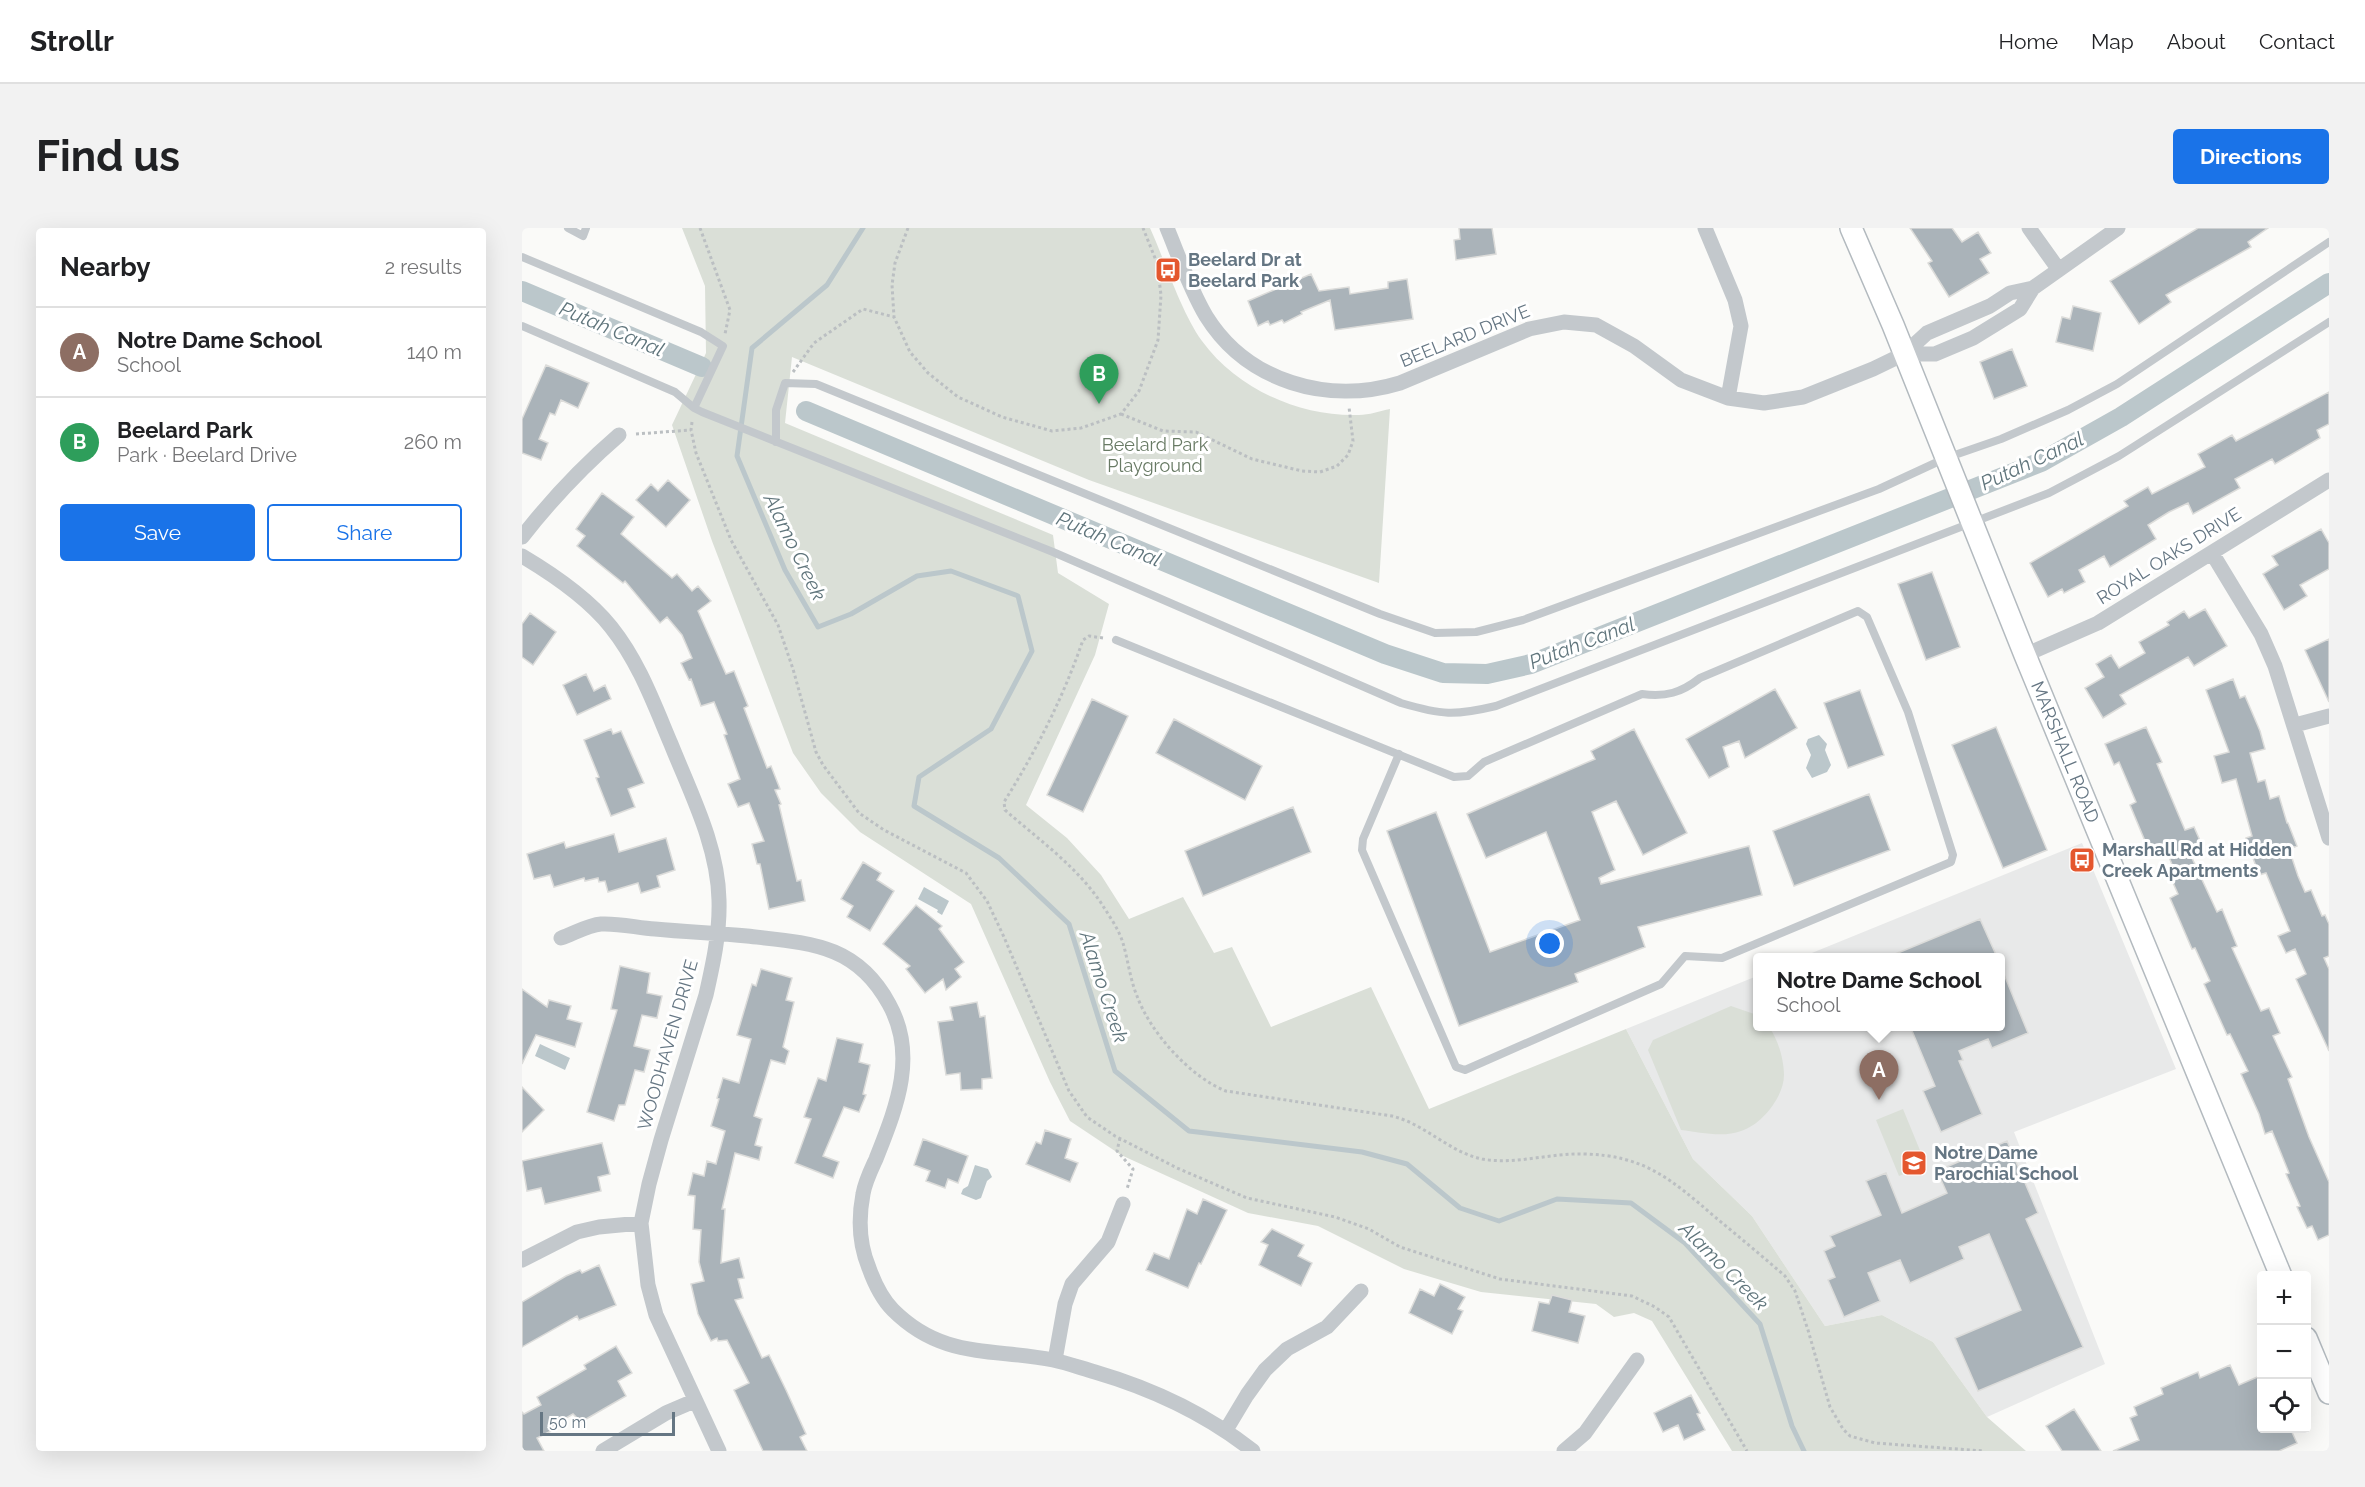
<!DOCTYPE html>
<meta charset="utf-8">
<style>
body{margin:0;font-family:Raleway,sans-serif;background:#f2f2f2;color:#202124}
.controls{position:absolute;right:18px;bottom:18px;display:grid;overflow:hidden;border-radius:6px;box-shadow:0 6px 24px #0002}
.controls button{width:54px;height:54px;display:grid;place-items:center;padding:0;border:0;border-bottom:2px solid #e0e0e0;background:#fff;color:#202124;font:30px sans-serif}
.scale{position:absolute;left:18px;bottom:15px;width:135px;box-sizing:border-box;padding-left:6px;border:3px solid #657683;border-top:0;font-size:16px;line-height:21px;white-space:nowrap;color:#657683;-webkit-text-stroke:4px #fff;paint-order:stroke}
.you{position:absolute;left:1028px;top:716px;width:21px;height:21px;margin:-15px;border:4px solid #fff;border-radius:50%;background:#1a73e8;box-shadow:0 0 0 9px #1a73e833}
.badge{display:grid;place-items:center;width:39px;height:39px;border-radius:50%;background:#1a73e8;color:#fff;font-size:20px;font-weight:700}
.pin{position:absolute;translate:-50% -50px;filter:drop-shadow(0 2px 3px #0008)}
.pin::after{content:'';position:absolute;top:32px;width:21px;height:18px;background:inherit;clip-path:polygon(0 0,100% 0,50% 100%)}
.popup{position:absolute;left:1231px;top:725px;width:252px;height:78px;box-sizing:border-box;display:grid;place-content:center;border-radius:6px;background:#fff;filter:drop-shadow(0 2px 4px #0005);font-size:20px;white-space:nowrap;color:#757577}
.popup b{font-size:22px;color:#202124}
.popup::after{content:'';position:absolute;left:50%;top:100%;margin-left:-12px;border:12px solid transparent;border-top-color:#fff}
.list{margin:0;padding:0;list-style:none}
h2{display:flex;justify-content:space-between;align-items:center;height:78px;margin:0;padding:0 24px;font-size:26px}
h2 small{font-size:20px;font-weight:400;color:#757577}
.list li{display:grid;grid-template-columns:39px 1fr auto;gap:18px;align-items:center;box-sizing:border-box;height:90px;padding:0 24px;border-top:2px solid #e0e0e0}
.list b{display:block;font-size:22px;white-space:nowrap}
.list p{margin:0;font-size:20px;white-space:nowrap;color:#757577}
.list em{font-size:20px;font-style:normal;color:#757577}
.actions{display:flex;gap:12px;padding:18px 24px}
.actions a{flex:1;padding:14px 0;border:2px solid #1a73e8;border-radius:6px;text-align:center;font-size:21px;color:#1a73e8}
.actions .main{background:#1a73e8;color:#fff}
.icon{flex:none;width:33px;height:33px;fill:none;stroke:currentColor;stroke-width:2;stroke-linecap:round;stroke-linejoin:round}
.map{position:relative;flex:none;width:1807px;height:1223px;overflow:hidden;border-radius:6px}
header{display:flex;align-items:center;gap:36px;box-sizing:border-box;height:84px;padding:0 30px;background:#fff;border-bottom:2px solid #e0e0e0}
header strong{font-size:28px}
nav{display:flex;gap:33px;margin-inline-start:auto;font-size:21px}
.intro{display:flex;align-items:center;justify-content:space-between;box-sizing:border-box;height:144px;padding:0 36px}
h1{margin:0;font-size:42px}
.button{padding:15px 27px;border-radius:6px;background:#1a73e8;color:#fff;font-size:21px;font-weight:700}
main{display:flex;gap:36px;padding:0 36px}
aside{flex:1;background:#fff;border-radius:6px;box-shadow:0 6px 24px #0002}
.map>svg:first-child{display:block}
.built{fill:#e8e9e9}
.green{fill:#dadfd7}
.water{fill:#bbc7cb}
.lines{fill:none;stroke-linecap:round;stroke-linejoin:round}
.stream{stroke:#bbc7cb;stroke-width:5}
.canal{stroke:#bbc7cb;stroke-width:20}
.building{fill:#aab3b9;stroke:#dcdcda;stroke-width:1.5}
.secondary-casing{stroke:#b3babf;stroke-width:24}
.path{stroke:#bbbfc2;stroke-width:3;stroke-dasharray:3 3;stroke-linecap:butt}
.lane{stroke:#c3c8cc;stroke-width:8}
.street{stroke:#c3c8cc;stroke-width:15}
.secondary{stroke:#fff;stroke-width:21}
.labels{text-anchor:middle;stroke-width:6;stroke-linejoin:round;paint-order:stroke}
.poi-label{font-size:18px;font-weight:bold;fill:#657683;stroke:#fff;text-anchor:start}
.street-label{font-size:18px;fill:#657683;stroke:#fff}
.park-label{font-size:18px;fill:#687a64;stroke:#fff}
.water-label{font-size:20px;font-style:italic;fill:#60757c;stroke:#fff}
</style>
<header>
<strong>Strollr</strong>
<nav><a>Home</a><a>Map</a><a>About</a><a>Contact</a></nav>
</header>
<div class="intro"><h1>Find us</h1><a class="button">Directions</a></div>
<main>
<aside>
<h2>Nearby<small>2 results</small></h2>
<ul class="list">
<li><span class="badge" style="background:#8d6e63">A</span><div><b>Notre Dame School</b><p>School</p></div><em>140 m</em></li>
<li><span class="badge" style="background:#2e9e5b">B</span><div><b>Beelard Park</b><p>Park · Beelard Drive</p></div><em>260 m</em></li>
</ul>
<div class="actions"><a class="main">Save</a><a>Share</a></div>
</aside>
<div class="map">
<svg width="1807" height="1223" viewBox="0 0 1807 1223">
<rect width="100%" height="100%" fill="#fafaf8"/>
<path class="built" d="M1560 615 1654 841 1492 904 1583 1136 1465 1189 1411 1114 1360 1087 1303 1098 1230 988 1171 931 1104 801 1235 748 1236 798H1478V730L1280 729Z"/>
<path class="green" d="M160 0H628C643 33 659 84 680 113 715 161 778 189 837 187 847 187 858 183 868 181L857 355 567 252 270 129 263 195 531 307 536 345 587 376 573 427 504 577 545 610 579 647 607 691 661 669 692 725 710 719 749 799 849 759 907 881 1104 801 1171 931 1230 988 1303 1098 1360 1087 1411 1114 1465 1189 1504 1223H1210L1130 1093 1112 1085 1092 1089 1074 1076 959 1064 882 1041 796 998 726 985 599 927 548 893 528 854 449 676 338 604 299 565 271 525 190 313 150 197 184 125 183 58Z
M1209 778 1235 787 1236 798 1247 799C1256 811 1262 832 1262 847 1262 869 1239 897 1219 903 1201 910 1177 904 1159 902L1126 822 1131 812Z
M1381 881 1404 937 1377 948 1354 892Z"/>
<path class="water" d="M1297 507 1305 516 1303 522 1309 537 1305 544 1290 550 1284 540 1289 527 1284 516 1286 511Z
M402 659 427 673 420 687 415 684 416 682 396 671Z
M18 816 48 830 43 842 13 828Z
M453 937 466 941 470 949 465 953 459 970 454 972 439 966 441 961 446 958Z"/>
<g class="lines">
<path class="stream" d="M341 0 305 57 230 120 215 228 263 342 296 399 329 386 395 348 429 343 496 368 510 423 469 501 397 549 392 578 477 630 547 696 593 843 667 903 840 924 885 936 938 980 977 993 1035 971 1109 975 1163 1015 1238 1096 1270 1198 1282 1223"/>
<path class="canal" d="M0 63 180 139
M284 183 863 426 921 445 965 446 1009 436 1519 234 1599 189 1807 55"/>
</g>
<path class="building" d="M937 0H970L974 26 934 32 932 12 938 11Z
M1388 0H1430L1440 14 1456 4 1469 25 1458 31 1467 45 1427 69 1406 35 1410 33Z
M1676 0H1746L1726 14 1729 19 1644 67 1649 74 1617 96 1588 53Z
M789 46 797 63 827 59 828 66 866 60V54L885 51 891 91 813 102 808 72 779 84 780 86 762 95 760 92 748 97 746 93 736 98 726 73Z
M1551 78 1579 85 1571 123 1534 114 1540 89 1548 91Z
M1490 121 1505 158 1472 171 1458 134Z
M24 137 67 155 56 180 39 172 33 187 28 185 17 211 26 215 19 232 0 225V191Z
M1807 164V196L1795 202 1798 210 1753 236 1750 231 1713 251 1718 260 1671 286 1666 275 1647 284 1626 297 1634 311 1588 339 1582 328 1557 342 1563 354 1542 365 1540 361 1526 369 1508 335 1606 278 1602 273 1626 259 1630 266 1683 239 1676 226 1710 207 1714 213Z
M146 252 168 272 144 299 114 272 129 256 136 263Z
M80 265 112 289 99 306 150 350 155 346 170 363 176 358 189 373 176 383 204 446 212 443 226 478 222 480 245 540 249 538 258 561 253 562 259 576 257 577 275 653 279 652 283 673 247 681 238 636H235L230 616 242 613 227 575 216 579 206 556 218 551 202 507 205 506 192 474 179 478 169 451 167 452 159 435 170 430 160 407 145 389 138 395 103 353 101 355 55 318 63 308 54 301Z
M1799 301 1807 315V341L1778 357 1785 368 1762 382 1741 346 1756 337 1750 328Z
M1410 344 1438 419 1404 432 1376 356Z
M1683 381 1705 418 1672 438 1666 429 1598 467 1604 476 1581 490 1563 460 1582 449 1574 436 1589 427 1597 440 1623 425 1617 414 1647 397 1645 394 1662 383 1667 390Z
M8 385 34 404 11 437 0 429V396Z
M1807 411V474L1783 422Z
M64 446 72 463 83 457 89 471 55 487 41 457Z
M1711 451 1718 470 1723 468 1738 503 1743 521 1728 525 1736 554 1743 552 1748 571 1757 568 1765 595H1766L1775 618 1767 621 1776 648 1783 664 1789 662 1800 688 1803 687 1807 696V728L1802 730 1807 741V823L1774 751 1784 746 1773 721 1764 725 1756 708 1768 703 1744 645 1737 647 1724 610 1730 608 1714 551 1700 555 1692 528 1707 524 1684 462Z
M1253 461 1275 500 1223 530 1217 513 1201 519 1207 539 1187 550 1164 511Z
M1338 462 1362 527 1326 540 1302 475Z
M570 471 606 488 561 584 525 567Z
M652 491 740 538 723 572 634 525Z
M1474 499 1525 622 1481 640 1430 517Z
M1624 499 1640 534 1635 536 1663 602 1672 599 1683 624 1670 630 1695 684 1700 681 1715 718 1710 720 1739 783 1747 780 1758 805 1751 808 1770 849 1766 851 1787 909 1807 954V1007L1796 1012 1790 998 1785 1000 1775 979 1778 978 1764 946 1767 945 1750 903 1743 906 1737 886 1719 846 1726 843 1708 806 1705 807 1682 756 1688 753 1673 720 1670 721 1648 670 1656 666 1647 646 1653 644 1643 619 1628 625 1608 577 1614 574 1597 534 1592 537 1583 516Z
M89 501 91 506 99 503 122 555 106 561 113 579 89 588 74 550 77 549 62 512Z
M1112 501 1165 605 1121 627 1094 573 1070 584 1093 642 1077 650 1079 656 1227 618 1240 667 1116 699 1123 719 1053 746 1056 754 937 798 865 603 914 584 968 724 1058 692 1024 604 964 630 945 586 1073 531 1069 523Z
M1347 566 1368 622 1272 658 1251 603Z
M771 579 789 624 681 668 663 623Z
M92 606 97 624 144 610 153 642 135 648 138 659 119 665 116 655 86 664 83 653 77 654 76 650 63 653 62 650 32 659 28 647 12 651 5 626 42 614 44 620Z
M341 634 359 645 355 652 372 663 348 703 325 689 331 678 319 671Z
M394 677 420 698 417 701 442 734 433 741 439 749 424 762 421 751 403 765 384 741 388 738 361 716Z
M1458 691 1475 729H1366Z
M98 738 128 745 125 765 140 768 135 790 120 787 112 818 128 822 122 844 113 842 103 877H97L92 893 65 884 95 782 89 781Z
M1479 739 1506 805 1470 820 1466 811 1437 823 1441 832 1437 833 1460 886 1419 904 1401 863 1413 858 1388 798H1479Z
M239 741 270 750 264 772 272 774 261 819 267 823 263 836 249 832 232 888 240 891 233 917 240 919 237 932 213 925 200 981H203L199 1035 217 1030 222 1050 216 1051 221 1070 213 1072 240 1130 247 1127 264 1162 284 1206 278 1209 285 1223H241L212 1162 227 1155 205 1112 196 1113 195 1110 189 1113 176 1086 169 1056 182 1053 177 1034 179 1002 171 1001 173 968 166 967 171 945 182 948 185 933 194 936 203 903 189 898 197 871 195 870 201 850 217 855 229 811 215 807 230 756 234 758Z
M0 761 25 779 27 772 49 778 45 791 60 795 53 819 14 807 0 836Z
M455 774 458 789 463 788 470 850 460 851V861L439 862 438 845 424 847 416 794 431 792 428 779Z
M315 810 341 816 337 834 348 837 341 866 344 867 337 884 322 879 301 928 317 934 311 950 273 935 289 891 282 889 296 850 304 853Z
M0 859 22 882 0 904Z
M523 902 549 911 543 930 556 935 548 954 504 936 514 914 519 916Z
M401 911 446 928 436 955 426 951 423 960 404 953 408 943 392 937Z
M1485 913 1516 985 1504 991 1561 1119 1456 1163 1433 1110 1499 1082 1467 1006 1437 1019 1442 1031 1388 1055 1378 1032 1346 1045 1358 1073 1322 1089 1306 1052 1313 1049 1302 1023 1313 1018 1308 1008 1359 987 1344 953 1364 945 1380 985 1425 965 1415 943Z
M80 915 88 946 76 949 79 963 23 976 19 960 5 963 0 933Z
M681 971 705 982 679 1036 677 1035 666 1060 624 1042 632 1025 647 1031 665 981 675 986Z
M750 1001 782 1017 776 1028 790 1035 779 1058 737 1037 746 1017 739 1014Z
M77 1037 94 1077 57 1092 55 1088 0 1119V1074L44 1048 58 1042 60 1045Z
M918 1056 943 1069 936 1081 941 1083 930 1106 887 1085 898 1061 912 1068Z
M1030 1067 1050 1072 1047 1084 1063 1088 1056 1115 1010 1103 1017 1074 1027 1076Z
M94 1118 110 1145 96 1153 104 1168 59 1194 51 1186 28 1199 29 1203 15 1210 22 1223H0V1184L2 1186 19 1177 15 1169 64 1141 62 1137Z
M1708 1137 1717 1157 1740 1147V1200H1768L1775 1215 1757 1223H1591L1617 1212 1608 1190 1615 1187 1612 1179 1641 1166 1639 1160 1676 1144 1678 1150Z
M1169 1167 1178 1185 1175 1186 1183 1202 1162 1212 1156 1197 1141 1204 1132 1185Z
M1552 1181 1579 1223H1540L1524 1198Z"/>
<g class="lines">
<g class="secondary-casing">
<g id="secondary">
<path id="s1" d="M1329 0 1371 97 1503 427 1759 1048"/>
<path d="M1784 1110 1807 1165"/>
</g>
</g>
<path class="path" d="M178 0 208 82 203 106
M386 0 373 35 370 57 372 89 388 124 406 145 436 169 480 189 530 203 559 200 599 186 617 163 636 112 639 67 635 35 621 0
M271 144 292 115 341 81 372 89
M599 186 641 203 674 204 730 231 780 243 798 244 815 238 826 227 831 213 827 179
M170 194 169 202 174 225 209 312 256 397 271 441 294 524 301 537 337 585 362 602 444 645 465 673 482 709 547 863 565 889 593 908 655 940 725 970 813 989 847 1001 878 1019 978 1051 1110 1068 1133 1079 1147 1089 1225 1223
M114 206 169 202
M581 410 567 408 561 412C541 470 514 523 482 574L483 582C516 611 557 640 581 678 588 689 597 702 601 715 606 732 608 751 615 768 628 804 668 849 704 863L870 888C903 896 927 924 960 931 993 937 1028 925 1061 926 1122 927 1149 951 1193 989 1216 1008 1240 1028 1263 1048L1273 1063 1286 1102 1308 1179 1321 1201 1328 1208 1353 1215 1462 1223
M598 910 595 923 611 941 605 961"/>
<path class="lane" d="M46 0 61 8 64 0
M0 29 179 104 201 118 172 180
M0 98 153 164 172 180 180 184 531 324 879 475C920 487 932 488 974 478L1527 265 1597 228 1807 94
M254 214V182L263 155 294 156 858 386 913 405 954 404 1001 392 1357 261 1424 230 1479 211 1546 182 1595 156 1807 14
M594 412 932 549 946 548 962 534 1120 466C1144 469 1159 465 1178 450L1336 383 1345 389 1386 484 1431 627 1429 634 1200 730 1163 728 1139 756 943 842 934 839 840 622 841 611 877 526"/>
<path class="street" d="M645 0C657 29 668 61 684 88 725 154 806 177 878 155L1007 101 1042 94 1074 97 1112 118 1159 152 1206 170 1242 175 1281 169 1351 141 1382 126 1405 105 1468 78 1488 65 1511 60 1498 81 1451 110 1413 126H1382
M1183 0 1213 72 1219 98 1206 170
M1507 0 1537 42
M1511 60 1596 0
M0 309C29 272 61 238 97 207
M1690 325 1739 406 1753 438 1807 610
M0 328C32 347 66 370 89 399 117 434 132 476 149 516 169 566 196 618 197 672 198 705 191 736 184 767L139 912 127 956 119 995 126 1057 134 1087 197 1223
M1503 427 1576 395 1807 252
M1773 497 1807 488
M39 710C51 706 66 697 79 696 97 695 116 700 133 701 164 704 194 705 225 708 286 715 334 715 367 776 396 828 374 880 354 931 349 942 343 954 341 966 336 992 337 1016 347 1040 352 1054 360 1071 371 1082 420 1131 469 1120 531 1132 545 1135 559 1140 573 1144 631 1161 683 1185 731 1223
M0 1032 55 1004 77 999 119 995
M533 1132 543 1076 550 1056 586 1014 601 976
M704 1202 725 1167 743 1142 765 1121 805 1099 839 1063
M81 1223 144 1185 172 1173
M1042 1223 1063 1205 1115 1132"/>
<use href="#secondary" class="secondary"/>
</g>
<defs>
<g id="bus-square" transform="scale(1.35)"><rect x="-9" y="-9" width="18" height="18" rx="4" fill="#e4572e" stroke="#fff"/><path d="M-5-6H5V4H4V6H2V4H-2V6H-4V4H-5ZM-3.5-4V0h7V-4ZM-3.5 1.2v1.5H-2V1.2ZM2 1.2v1.5H3.5V1.2Z" fill="#fff"/></g>
<g id="school-square" transform="scale(1.35)"><rect x="-9" y="-9" width="18" height="18" rx="4" fill="#e4572e" stroke="#fff"/><path d="M0-5L7-2L0 1L-7-2ZM-4 1L0 2.5L4 1V4Q0 6-4 4Z" fill="#fff"/></g>
</defs>
<g fill-rule="evenodd">
<use href="#bus-square" x="646" y="42"/>
<use href="#bus-square" x="1560" y="632"/>
<use href="#school-square" x="1392" y="935"/>
</g>
<g class="labels">
<g class="poi-label">
<text x="666" y="38">Beelard Dr at<tspan x="666" dy="21">Beelard Park</tspan></text>
<text x="1580" y="628">Marshall Rd at Hidden<tspan x="1580" dy="21">Creek Apartments</tspan></text>
<text x="1412" y="931">Notre Dame<tspan x="1412" dy="21">Parochial School</tspan></text>
</g>
<g class="street-label">
<text transform="translate(943 108) rotate(-22)" y="6">BEELARD DRIVE</text>
<text transform="translate(1647 328) rotate(-32)" y="6">ROYAL OAKS DRIVE</text>
<text dy="6" stroke="none"><textPath href="#s1" startOffset="566">MARSHALL ROAD</textPath></text>
<text transform="translate(146 817) rotate(-74)" y="6">WOODHAVEN DRIVE</text>
</g>
<g class="park-label">
<text x="633" y="223">Beelard Park<tspan x="633" dy="21">Playground</tspan></text>
</g>
<g class="water-label">
<text transform="translate(90 101) rotate(23)" y="7">Putah Canal</text>
<text transform="translate(1510 233) rotate(-25)" y="7">Putah Canal</text>
<text transform="translate(587 311) rotate(23)" y="7">Putah Canal</text>
<text transform="translate(273 319) rotate(64)" y="7">Alamo Creek</text>
<text transform="translate(1060 415) rotate(-21)" y="7">Putah Canal</text>
<text transform="translate(582 759) rotate(72)" y="7">Alamo Creek</text>
<text transform="translate(1202 1038) rotate(45)" y="7">Alamo Creek</text>
</g>
</g>
</svg>
<div class="controls">
<button>+</button>
<button>−</button>
<button><svg class="icon" aria-label="locate" viewBox="0 0 24 24"><circle cx="12" cy="12" r="6"/><path d="M12 2v4M12 18v4M2 12h4M18 12h4"/></svg></button>
</div>
<div class="scale">50 m</div>
<div class="you"></div>
<div class="pin badge" style="left:1357px;top:872px;background:#8d6e63">A</div>
<div class="popup"><b>Notre Dame School</b>School</div>
<div class="pin badge" style="left:577px;top:176px;background:#2e9e5b">B</div>
</div>
</main>
